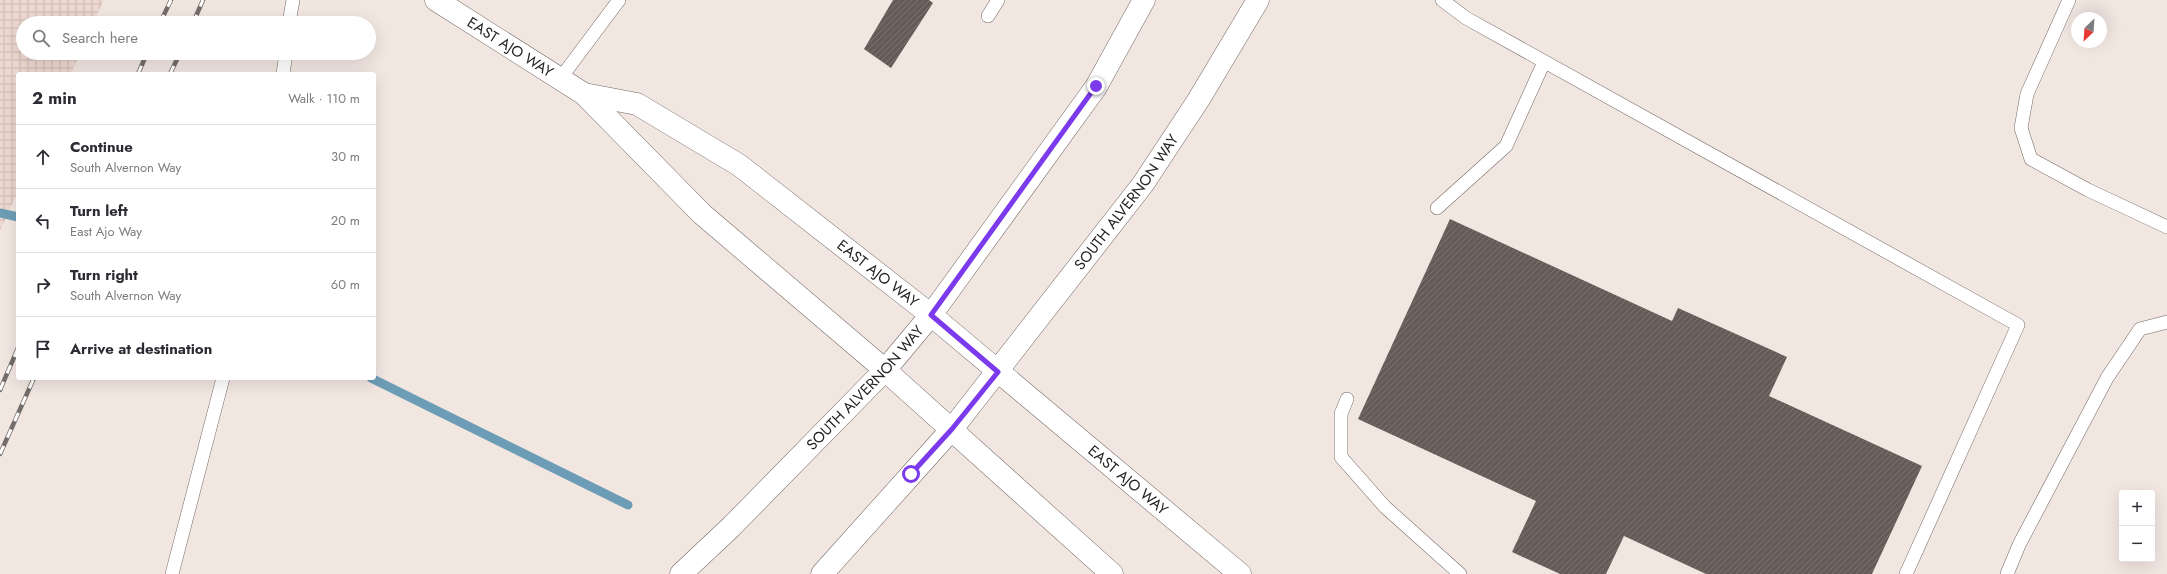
<!DOCTYPE html>
<meta charset="utf-8">
<style>
body{margin:0;font-family:Jost,sans-serif;background:#f7f7f7;color:#2b2b33}
.controls{position:absolute;right:12px;bottom:12px;display:grid;overflow:hidden;border-radius:4px;box-shadow:0 4px 16px #0002}
.controls button{width:36px;height:36px;display:grid;place-items:center;padding:0;border:0;border-bottom:1px solid #e1e1e2;background:#fff;color:#2b2b33;font:20px sans-serif}
.compass{position:absolute;left:2071px;top:12px;width:36px;height:36px;border-radius:50%;background:#fff;box-shadow:0 4px 16px #0002;rotate:205deg}
.stop{position:absolute;width:12px;height:12px;margin:-9px;border:3px solid #7c3aed;border-radius:50%;background:#fff}
.stop.end{background:#7c3aed;border-color:#fff;box-shadow:0 1px 4px #0008}
.list{margin:0;padding:0;list-style:none}
h2{display:flex;justify-content:space-between;align-items:center;height:52px;margin:0;padding:0 16px;font-size:17px}
h2 small{font-size:13px;font-weight:400;color:#7c7c81}
.list li{display:grid;grid-template-columns:26px 1fr auto;gap:12px;align-items:center;box-sizing:border-box;height:64px;padding:0 16px;border-top:1px solid #e1e1e2}
.list b{display:block;font-size:15px;white-space:nowrap}
.list p{margin:0;font-size:13px;white-space:nowrap;color:#7c7c81}
.list em{font-size:13px;font-style:normal;color:#7c7c81}
.icon{flex:none;width:22px;height:22px;fill:none;stroke:currentColor;stroke-width:2;stroke-linecap:round;stroke-linejoin:round}
.map{position:relative;flex:none;width:2167px;height:574px;overflow:hidden}
.search{position:absolute;background:#fff;box-shadow:0 4px 16px #0002;left:16px;top:16px;width:360px;height:44px;display:flex;align-items:center;gap:10px;box-sizing:border-box;padding:0 14px;border-radius:22px;color:#7c7c81;font-size:15px}
.panel{position:absolute;background:#fff;box-shadow:0 4px 16px #0002;left:16px;top:72px;width:360px;height:308px;border-radius:4px}
.map>svg:first-child{display:block}
.industrial{fill:url(#industrial-grid)}
.lines{fill:none;stroke-linecap:round;stroke-linejoin:round}
.stream{stroke:#6d9db6;stroke-width:9}
.building{fill:url(#building-hatch)}
.service-casing{stroke:#736864;stroke-width:14}
.tertiary-casing{stroke:#736864;stroke-width:23}
.primary-casing{stroke:#736864;stroke-width:23}
.service{stroke:#fff;stroke-width:13}
.tertiary{stroke:#fff;stroke-width:22}
.primary{stroke:#fff;stroke-width:22}
.rail-casing{stroke:#746d6a;stroke-width:4.5}
.rail{stroke:#fff;stroke-width:3;stroke-dasharray:9;stroke-linecap:butt}
.route{stroke:#7c3aed;stroke-width:5}
.labels{text-anchor:middle;stroke-width:4;stroke-linejoin:round;paint-order:stroke}
.street-label{font-size:15px;fill:#272321;stroke:#fff}
</style>
<div class="map">
<svg width="2167" height="574" viewBox="0 0 2167 574">
<defs>
<pattern id="industrial-grid" width="8" height="8" patternUnits="userSpaceOnUse"><rect width="8" height="8" fill="#eed9d1"/><path d="M0 4h8M4 0v8" fill="none" stroke="#ccbab3"/></pattern>
<pattern id="building-hatch" width="6" height="6" patternUnits="userSpaceOnUse"><rect width="6" height="6" fill="#665b57"/><path d="M-1 1l2-2M0 6l6-6M5 7l2-2" fill="none" stroke="#7c7470"/></pattern>
</defs>
<rect width="100%" height="100%" fill="#f2e6e1"/>
<path class="industrial" d="M0 0H104L93 23H23V53H80L71 74H18V191L0 231Z"/>
<g class="lines">
<path class="stream" d="M0 213 18 217
M371 378 628 505"/>
</g>
<path class="building" d="M893 0H929L933 3 891 68 864 49Z
M1450 219 1672 321 1678 308 1787 357 1769 396 1922 466 1872 574H1706L1624 536 1606 574H1560L1512 552 1536 501 1358 419Z"/>
<g class="lines">
<g class="service-casing">
<path id="service" d="M1442 0 1466 18 2018 325 1906 574
M2069 0 2027 94 2021 128 2031 159 2088 190 2167 227
M988 16 998 0
M289 23 293 0
M283 74 286 53
M560 79 619 0
M1437 208 1506 146 1544 62
M1347 399 1341 414V457L1385 507 1460 574
M172 574 223 378
M2007 574 2019 545 2107 378 2140 329 2167 322"/>
</g>
<g class="tertiary-casing">
<g id="tertiary">
<path id="s1" d="M436 0 584 94 702 214 885 370"/>
<path id="s2" d="M584 94 637 104 739 165 931 315"/>
</g>
</g>
<g class="primary-casing">
<g id="primary">
<path id="s3" d="M931 315 1240 574"/>
<path d="M885 370 1112 574"/>
<path id="s4" d="M681 574 731 527 885 370 931 315 1096 87 1144 0"/>
<path id="s5" d="M822 574 952 429 1143 184 1199 99 1258 0"/>
</g>
</g>
<use href="#service" class="service"/>
<use href="#tertiary" class="tertiary"/>
<use href="#primary" class="primary"/>
<g class="rail-casing">
<path id="rail" d="M160 23 171 0
M193 23 203 0
M138 74 147 53
M170 74 180 53
M0 390 18 348
M0 454 34 378"/>
</g>
<use href="#rail" class="rail"/>
</g>
<g class="lines">
<path class="route" d="M911 474 952 429 998 372 931 315 1096 86"/>
</g>
<g class="labels">
<g class="street-label">
<text dy="5" stroke="none"><textPath href="#s1" startOffset="88">EAST AJO WAY</textPath></text>
<text dy="5" stroke="none"><textPath href="#s5" startOffset="481">SOUTH ALVERNON WAY</textPath></text>
<text dy="5" stroke="none"><textPath href="#s2" startOffset="349">EAST AJO WAY</textPath></text>
<text dy="5" stroke="none"><textPath href="#s4" startOffset="262">SOUTH ALVERNON WAY</textPath></text>
<text dy="5" stroke="none"><textPath href="#s3" startOffset="257">EAST AJO WAY</textPath></text>
</g>
</g>
</svg>
<div class="controls">
<button>+</button>
<button>−</button>
</div>
<svg class="compass" viewBox="-18 -18 36 36"><path d="M0-13l5 13h-10z" fill="#e53935"/><path d="M0 13l5-13h-10z" fill="#7c7c81"/></svg>
<div class="stop" style="left:911px;top:474px"></div>
<div class="stop end" style="left:1096px;top:86px"></div>
<div class="search"><svg class="icon" aria-label="search" viewBox="0 0 24 24"><circle cx="10" cy="10" r="6"/><path d="M15 15l6 6"/></svg>Search here</div>
<section class="panel">
<h2>2 min<small>Walk · 110 m</small></h2>
<ul class="list">
<li><svg class="icon" aria-label="ahead" viewBox="0 0 24 24"><path d="M12 20V5M6 11l6-6 6 6"/></svg><div><b>Continue</b><p>South Alvernon Way</p></div><em>30 m</em></li>
<li><svg class="icon" aria-label="left" viewBox="0 0 24 24"><path d="M17 20v-9H6M10 6l-5 5 5 5"/></svg><div><b>Turn left</b><p>East Ajo Way</p></div><em>20 m</em></li>
<li><svg class="icon" aria-label="right" viewBox="0 0 24 24"><path d="M7 20v-9h11M14 6l5 5-5 5"/></svg><div><b>Turn right</b><p>South Alvernon Way</p></div><em>60 m</em></li>
<li><svg class="icon" aria-label="arrive" viewBox="0 0 24 24"><path d="M6 21V4h12l-3 4 3 4H6"/></svg><div><b>Arrive at destination</b></div></li>
</ul>
</section>
</div>
